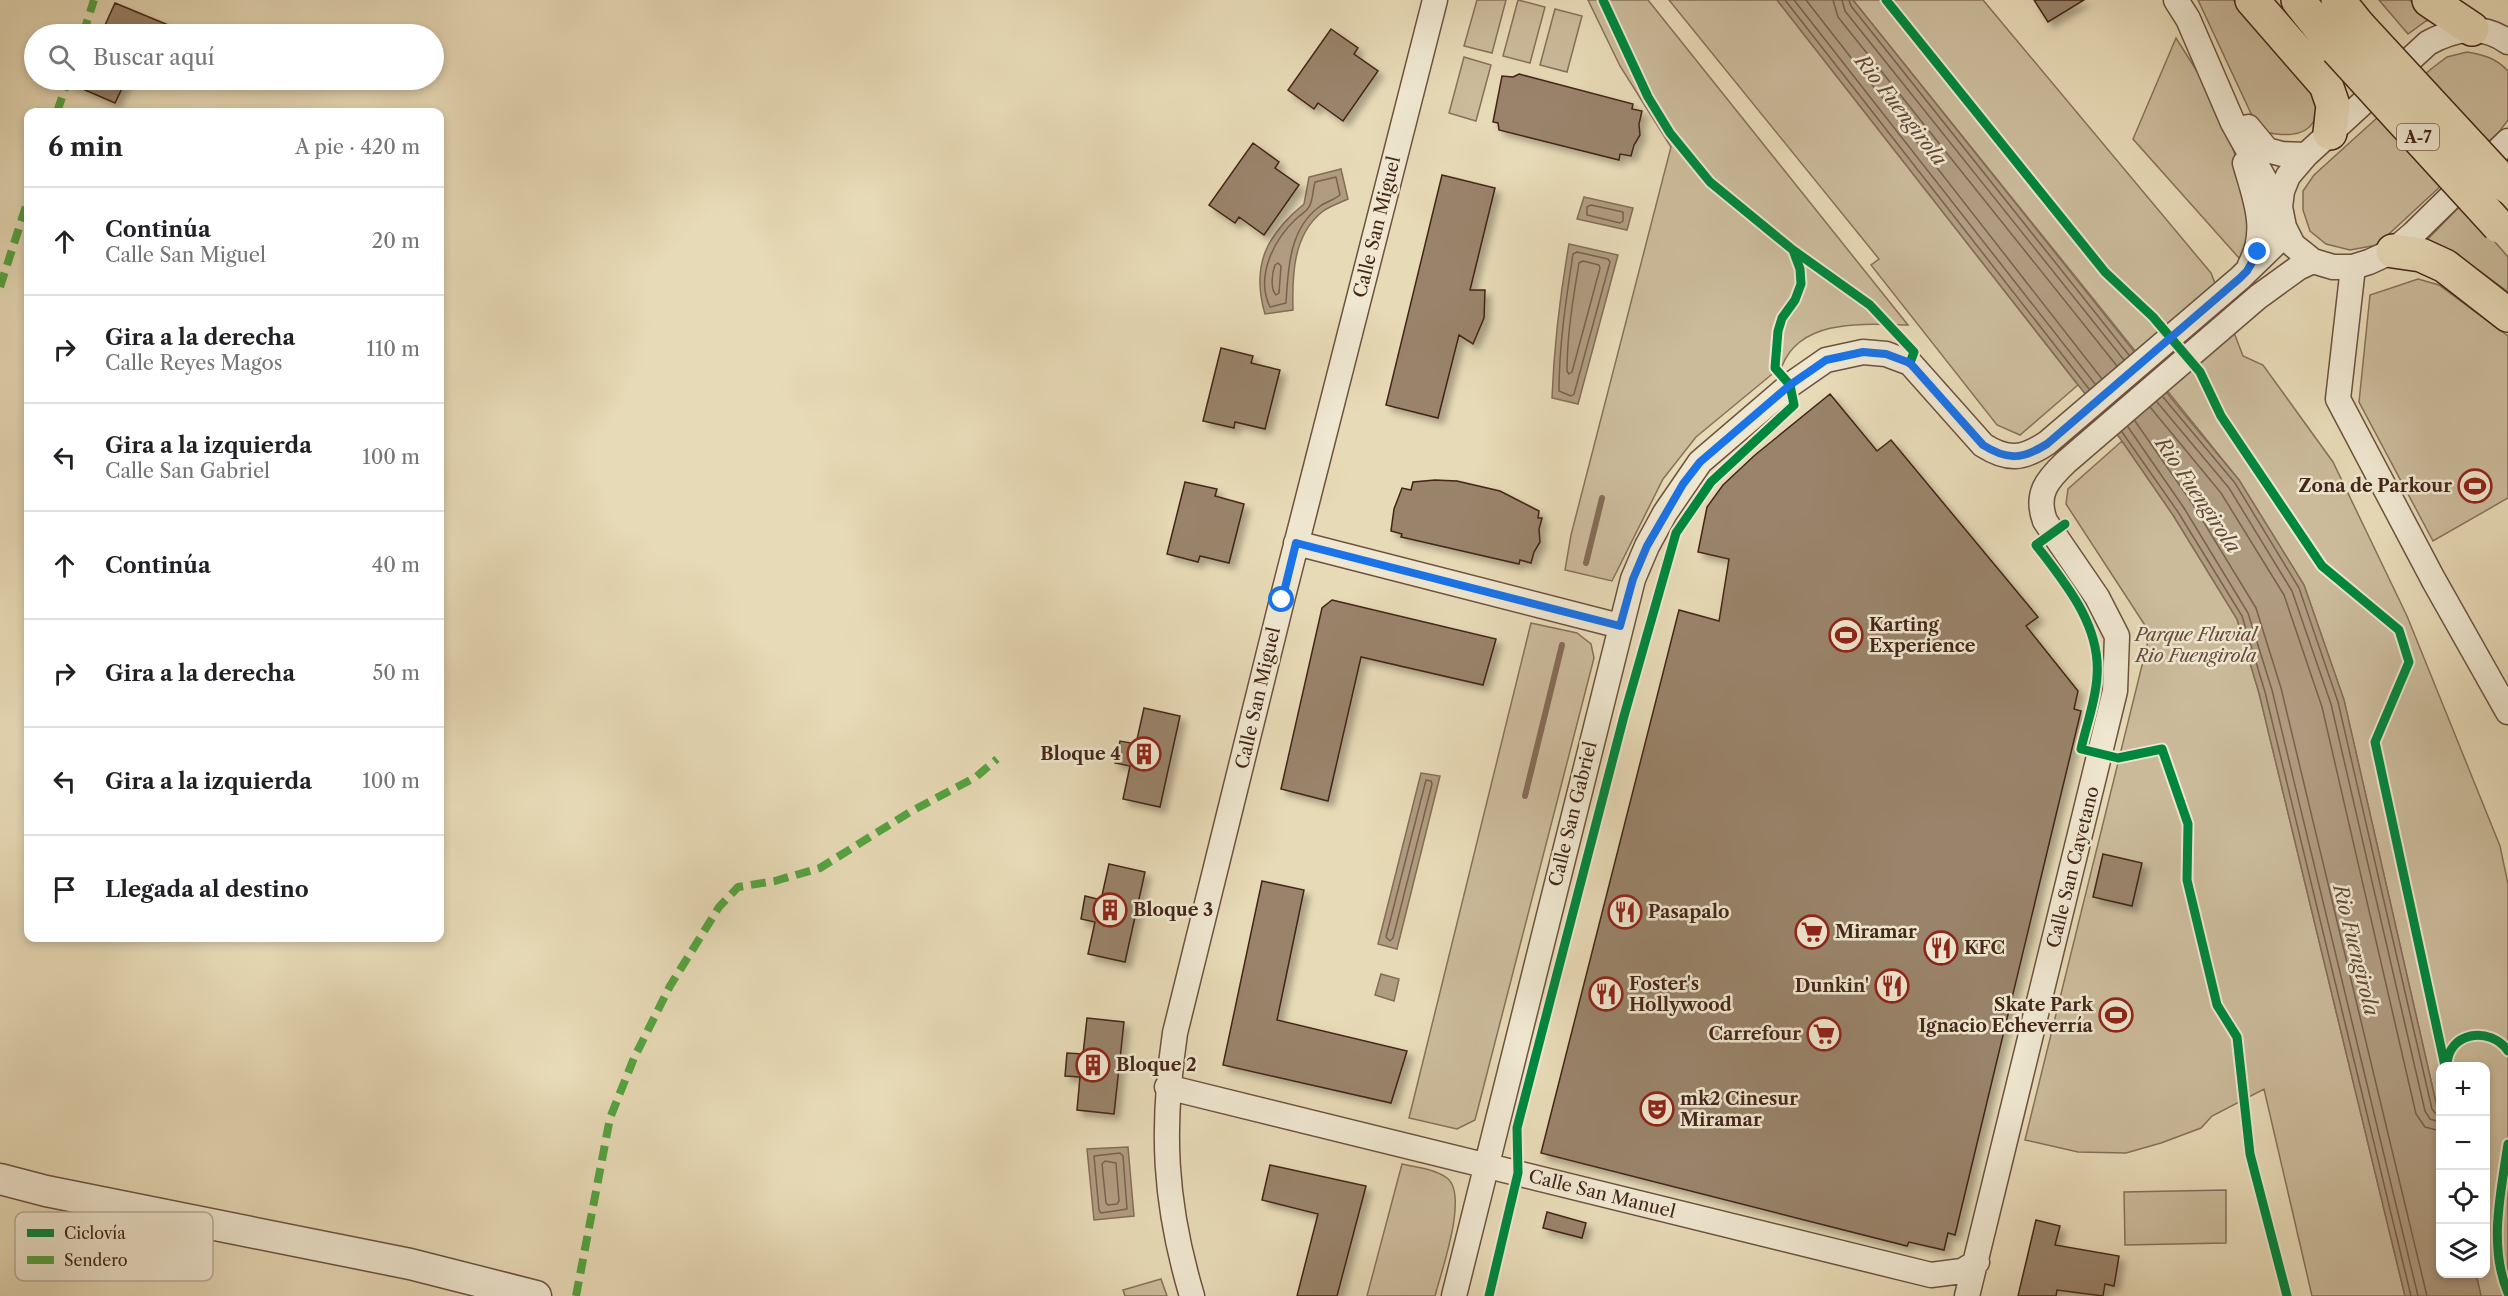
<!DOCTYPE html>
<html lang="es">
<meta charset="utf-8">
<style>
body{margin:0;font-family:"Libre Caslon Text",serif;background:#f2f2f2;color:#202124}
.controls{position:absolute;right:18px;bottom:18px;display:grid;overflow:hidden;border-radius:12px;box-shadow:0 3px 9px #0003}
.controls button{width:54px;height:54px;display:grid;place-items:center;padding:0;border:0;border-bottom:2px solid #e0e0e0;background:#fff;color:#202124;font:30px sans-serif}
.stop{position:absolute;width:18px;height:18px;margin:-14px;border:4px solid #1a73e8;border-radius:50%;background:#fff}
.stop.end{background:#1a73e8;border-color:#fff;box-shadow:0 2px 6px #0008}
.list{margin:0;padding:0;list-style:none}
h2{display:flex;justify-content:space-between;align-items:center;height:78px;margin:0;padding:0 24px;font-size:26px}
h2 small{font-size:20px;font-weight:400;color:#757577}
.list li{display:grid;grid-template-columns:39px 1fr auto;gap:18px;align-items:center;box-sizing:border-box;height:108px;padding:0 24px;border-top:2px solid #e0e0e0}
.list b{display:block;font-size:22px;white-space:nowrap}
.list p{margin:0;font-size:20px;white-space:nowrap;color:#757577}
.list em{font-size:20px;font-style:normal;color:#757577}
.icon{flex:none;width:33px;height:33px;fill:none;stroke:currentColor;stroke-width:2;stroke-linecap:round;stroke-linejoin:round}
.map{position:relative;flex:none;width:2508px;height:1296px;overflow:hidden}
.search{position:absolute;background:#fff;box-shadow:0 3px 9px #0003;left:24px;top:24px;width:420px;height:66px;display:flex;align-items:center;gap:15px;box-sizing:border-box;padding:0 21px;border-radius:33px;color:#757577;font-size:22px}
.panel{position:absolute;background:#fff;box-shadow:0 3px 9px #0003;left:24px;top:108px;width:420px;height:834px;border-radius:12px}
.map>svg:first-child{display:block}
.green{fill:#cbbb9b;stroke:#88705a;stroke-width:1.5}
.water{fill:#b09c81;stroke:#856c57;stroke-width:1.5}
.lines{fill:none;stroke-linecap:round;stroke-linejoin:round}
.shore{stroke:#7a604d;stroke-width:1.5}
.stream{stroke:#856c57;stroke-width:6}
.building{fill:#99836b;stroke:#442519;stroke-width:1.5;filter:url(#shadow)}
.minor-casing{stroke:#6d5240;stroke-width:27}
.tertiary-casing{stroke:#6d5240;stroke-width:33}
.motorway-casing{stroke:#442519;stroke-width:36}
.minor{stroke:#efe7d0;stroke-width:24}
.tertiary{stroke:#efe7d0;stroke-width:30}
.motorway{stroke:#e7dab6;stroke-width:33}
.motorway-bridge-casing{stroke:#442519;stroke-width:36;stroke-linecap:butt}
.motorway-bridge{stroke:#e7dab6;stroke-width:33}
.quiet{stroke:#55a340;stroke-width:8;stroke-dasharray:15 8;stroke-linecap:butt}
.cycleway-casing{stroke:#efe7d0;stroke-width:13}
.cycleway{stroke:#00873e;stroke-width:9}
.route{stroke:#1a73e8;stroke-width:8}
.labels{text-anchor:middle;stroke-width:5;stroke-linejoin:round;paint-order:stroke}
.shield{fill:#efe7d0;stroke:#775f50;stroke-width:1.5}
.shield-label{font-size:16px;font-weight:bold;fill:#442519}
.street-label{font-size:18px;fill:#442519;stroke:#efe7d0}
.poi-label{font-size:18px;font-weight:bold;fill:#442519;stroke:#efe7d0;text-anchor:start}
.park-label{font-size:18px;font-style:italic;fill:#664a3a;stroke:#efe7d0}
.water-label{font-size:20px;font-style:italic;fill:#644938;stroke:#efe7d0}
.key{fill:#efe7d0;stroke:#bcad99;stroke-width:1.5}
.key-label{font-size:16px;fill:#442519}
</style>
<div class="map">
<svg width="2508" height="1296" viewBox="0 0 2508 1296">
<defs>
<filter id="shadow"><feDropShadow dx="5.5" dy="5.5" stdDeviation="3" flood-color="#0004"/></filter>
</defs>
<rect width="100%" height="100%" fill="#e7dab6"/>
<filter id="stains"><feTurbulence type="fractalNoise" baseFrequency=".00333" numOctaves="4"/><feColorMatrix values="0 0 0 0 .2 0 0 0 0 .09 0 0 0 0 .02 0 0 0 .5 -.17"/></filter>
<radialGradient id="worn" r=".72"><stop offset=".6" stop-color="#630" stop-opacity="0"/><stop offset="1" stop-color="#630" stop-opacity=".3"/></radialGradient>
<path class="green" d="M1477 0H1506L1492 53 1464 46Z
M1518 0 1545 7 1530 63 1503 56Z
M1588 0H1648L1908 325C1864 324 1801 318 1782 366L1696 437 1663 479 1612 581 1565 570 1571 535 1671 147 1620 66Z
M1669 0H1777L2078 385 2020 435 1997 425 1871 265 1879 259Z
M1853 0H1983L2211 273 2243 356 2263 365 2333 462 2407 616 2500 846 2508 884V1296H2481L2476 1274H2486V1066H2440V1120L2344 700 2304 585 2239 480Z
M2198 0H2233C2256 23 2309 68 2318 99 2320 106 2318 115 2314 121 2304 139 2280 135 2263 132L2255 122Z
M2379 0H2409L2438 18 2426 21 2408 34Z
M1555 9 1582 16 1567 72 1540 65Z
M2176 38 2216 101 2239 166 2250 243 2239 258 2133 139Z
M2467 52C2484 55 2496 58 2508 71V120L2499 132 2377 245 2350 250 2326 244 2310 231 2303 210V191L2314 175 2431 69 2447 57Z
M1464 57 1491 65 1476 121 1449 113Z
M2462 204 2508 257V292L2466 261 2424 243Z
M2418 279 2439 285 2508 336V498L2433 541 2359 402 2370 295Z
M2122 441 2173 515 2237 619 2259 693 2405 1296H2312L2264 1089 2212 1116 2201 1128 2161 1143 2126 1153 2078 1152 2025 1140 2150 633 2066 504 2068 489Z
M1531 623 1577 633 1591 644 1594 658 1475 1120 1457 1129 1409 1118Z
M1402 1164C1416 1167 1435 1169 1447 1178 1469 1195 1441 1272 1435 1296H1367Z
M2226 1190V1243L2125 1245 2124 1192Z
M1161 1279 1167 1296H1125L1123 1290Z"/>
<path class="water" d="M1777 0H1853L2180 409 2239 480 2304 585 2344 700 2440 1120V1274H2476L2481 1296H2405L2259 693 2237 619 2173 515 2122 441Z
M1341 169 1348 199C1340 203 1329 206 1322 212 1293 235 1292 276 1293 310L1265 314C1251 266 1266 235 1304 204L1309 177Z
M1584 197 1633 208 1627 230 1577 219Z
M1569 244 1618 255 1578 404 1552 398C1554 346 1560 295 1569 244Z
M1421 773 1440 776 1397 949 1378 944Z
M1381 974 1399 979 1394 1001 1375 995Z
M1128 1147 1134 1216 1094 1220 1087 1149Z"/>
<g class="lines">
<path class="shore" d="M1785 0 2089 389
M1794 0 2095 384
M1806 0 2102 379
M1833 0 1838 17 2117 366
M1842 0 1845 11 2124 360
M1849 0 1851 6 2129 355
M1336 177 1340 195C1334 200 1325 202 1319 207 1289 229 1288 270 1286 303L1270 307C1255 276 1274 239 1297 218 1301 214 1308 211 1310 205 1313 198 1313 189 1315 182Z
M1591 205 1623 212V221L1620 223 1587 215V207Z
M1577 252 1608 259 1610 262 1574 394 1571 396 1559 391C1559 345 1566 300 1573 254Z
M1583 261 1599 265 1600 268 1572 372 1569 374 1567 371C1567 335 1573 299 1579 263Z
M1278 263 1281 266 1279 293 1276 295C1270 289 1272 273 1275 265Z
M2163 397 2235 483 2299 588 2338 702 2432 1109 2435 1113 2440 1114
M2157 402 2229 488 2292 591 2331 704 2425 1111 2430 1119 2440 1122
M2150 407 2221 493 2284 595 2322 707 2416 1114 2425 1127 2440 1131
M2135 421 2192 503 2256 608 2281 688 2427 1296
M2128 427 2184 508 2248 613 2272 690 2418 1296
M2122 432 2178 512 2242 616 2265 692 2411 1296
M1426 780 1431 781 1432 784 1393 938 1390 941 1386 937Z
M1120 1153 1123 1156 1127 1209 1101 1213 1099 1210 1094 1156Z
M1105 1161 1116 1163 1119 1201 1117 1204 1108 1205 1106 1203 1102 1164Z"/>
<path class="stream" d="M1586 563 1602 498
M1525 796 1562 645"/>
</g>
<path class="building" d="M2034 0H2084L2048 22Z
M115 3 190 34H101Z
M1331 29 1358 48 1354 54 1378 71 1343 121 1318 103 1314 109 1288 90Z
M1519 74 1633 104 1632 109 1642 111 1639 124 1640 135 1634 145 1631 156 1620 154 1619 160 1499 130 1498 123 1493 122 1502 76 1513 77Z
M62 80H126L115 103Z
M1253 143 1279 162 1275 168 1299 185 1264 235 1239 217 1235 223 1209 205Z
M1442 175 1495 188 1470 290H1485L1484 318 1473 344 1459 335 1438 418 1386 405Z
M1221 348 1253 356 1251 363 1280 370 1265 429 1235 422 1234 428 1203 421Z
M1830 394 1877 451 1891 440 2038 617 2026 626 2078 691 2074 709 2081 711 1955 1235 1948 1233 1944 1250 1909 1242 1907 1246 1541 1153 1679 610 1719 621 1729 559 1698 552 1707 507 1723 485 1755 455Z
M1435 480 1457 481 1500 491 1539 511 1538 518H1542L1539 529 1540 542 1534 552 1531 563 1520 560 1519 564 1401 537 1402 534 1391 531 1394 509 1402 488 1411 490 1413 482Z
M1185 482 1217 489 1215 496 1244 504 1229 563 1200 556 1198 562 1167 554Z
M1332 600 1496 639 1483 685 1361 657 1328 801 1281 789 1322 608Z
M1144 708 1180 716 1160 807 1123 799 1130 766 1115 763 1120 741 1136 744Z
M2103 854 2142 863 2132 906 2093 897Z
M1109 864 1145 872 1125 962 1088 954 1095 922 1081 919 1085 896 1101 900Z
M1262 881 1304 890 1277 1020 1407 1051 1391 1103 1223 1065Z
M1087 1018 1124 1022 1114 1114 1077 1110 1080 1077 1065 1076 1067 1053 1083 1054Z
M1270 1165 1366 1186 1337 1296H1297L1318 1214 1262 1200Z
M1547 1212 1586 1223 1582 1238 1543 1228Z
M2036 1220 2060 1226 2055 1245 2119 1256 2114 1286 2105 1284 2103 1296 2057 1290 2056 1296H2018Z"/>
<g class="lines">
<g class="minor-casing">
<path id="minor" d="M2176 0 2188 19 2233 123 2280 207
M2508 42C2482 23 2454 29 2428 43L2306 155 2288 176 2282 191 2280 207 2284 227 2293 245 2313 261 2333 267H2353L2369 262 2393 251 2413 234 2508 141
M2248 127 2267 150 2282 154 2306 155
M2245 163C2255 198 2269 231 2250 265
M2353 267 2338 399 2433 579 2508 712
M1296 543 1620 626
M1167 1087 1931 1275 1962 1271 1977 1262
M1192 1296C1164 1202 1161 1129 1175 1033L1282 600 1435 0
M1454 1296 1633 579 1647 546 1665 513 1700 462 1790 385 1826 360 1863 352 1886 354 1910 363 1983 445C2008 461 2023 459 2047 443L2240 278 2276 243 2284 227
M1967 1296 2115 691 2117 636 2097 597 2045 521C2035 494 2047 480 2066 462L2258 297 2298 268 2313 261"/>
</g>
<g class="tertiary-casing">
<path id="tertiary" d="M0 1179 46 1191 410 1264 536 1296"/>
</g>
<g class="motorway-casing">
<path id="motorway" d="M2252 0 2326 85 2333 105 2330 133
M2298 0 2337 49
M2338 0 2359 26
M2429 0 2472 29
M2393 251 2421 255 2445 266 2508 315"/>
</g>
<use href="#minor" class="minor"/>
<use href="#tertiary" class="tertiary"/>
<use href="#motorway" class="motorway"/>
<g class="motorway-bridge-casing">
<path id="motorway-bridge" d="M2359 26 2508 187
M2337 49 2499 226"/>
</g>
<use href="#motorway-bridge" class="motorway-bridge"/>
<path class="quiet" d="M83 34 94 0
M57 112 68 80
M0 287 28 200
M576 1296 610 1118 634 1058 670 986 719 907 738 887 775 881 820 868 910 812 976 777 997 759"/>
<g class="cycleway-casing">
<path id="cycleway" d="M1886 0 2105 272 2153 317 2200 372 2221 416 2322 566 2399 630 2409 662 2375 742 2445 1066
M1793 250 1870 305 1914 352 1910 363
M2065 524 2036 545C2065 583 2101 625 2097 676 2096 700 2086 726 2081 749L2118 758 2162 749 2188 824 2187 880 2217 1005 2237 1037 2250 1154 2287 1296
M2447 1066C2447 1032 2490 1025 2508 1051
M2508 1144C2501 1192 2488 1246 2508 1293
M1489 1296 1518 1173 1517 1128 1624 716 1676 533 1711 482 1794 405 1790 385 1775 368 1778 331 1782 318 1795 300 1801 284 1800 269 1793 250 1710 182 1670 133 1648 97 1603 0"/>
</g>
<use href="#cycleway" class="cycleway"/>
</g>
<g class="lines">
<path class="route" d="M1282 600 1296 543 1620 626 1633 579 1647 546 1683 484 1700 462 1790 385 1826 360 1863 352 1886 354 1910 363 1983 445C2008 461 2023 459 2047 444L2240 278 2247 271 2258 252"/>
</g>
<defs>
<g id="stadium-ring" transform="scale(1.725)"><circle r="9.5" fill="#efe7d0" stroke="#8f2418" stroke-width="1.5"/><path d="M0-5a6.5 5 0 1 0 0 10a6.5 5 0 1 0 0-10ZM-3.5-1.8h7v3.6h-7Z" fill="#8f2418"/></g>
<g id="building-ring" transform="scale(1.725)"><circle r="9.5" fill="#efe7d0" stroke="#8f2418" stroke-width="1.5"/><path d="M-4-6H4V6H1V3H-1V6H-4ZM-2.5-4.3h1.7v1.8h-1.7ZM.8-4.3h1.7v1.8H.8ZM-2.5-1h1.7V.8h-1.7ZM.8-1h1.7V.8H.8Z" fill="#8f2418"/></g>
<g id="restaurant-ring" transform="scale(1.725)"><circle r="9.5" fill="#efe7d0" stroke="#8f2418" stroke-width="1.5"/><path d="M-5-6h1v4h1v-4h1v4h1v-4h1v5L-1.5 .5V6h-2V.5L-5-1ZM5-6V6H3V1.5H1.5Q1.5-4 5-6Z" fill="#8f2418"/></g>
<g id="supermarket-ring" transform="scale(1.725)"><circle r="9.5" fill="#efe7d0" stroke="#8f2418" stroke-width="1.5"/><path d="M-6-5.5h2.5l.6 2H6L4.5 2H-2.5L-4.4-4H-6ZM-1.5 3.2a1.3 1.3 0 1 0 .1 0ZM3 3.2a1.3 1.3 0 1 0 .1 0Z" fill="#8f2418"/></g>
<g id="theatre-ring" transform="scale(1.725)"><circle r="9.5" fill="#efe7d0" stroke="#8f2418" stroke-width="1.5"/><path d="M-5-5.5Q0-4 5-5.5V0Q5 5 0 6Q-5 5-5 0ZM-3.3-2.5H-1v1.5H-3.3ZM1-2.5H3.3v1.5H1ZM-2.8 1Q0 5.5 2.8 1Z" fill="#8f2418"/></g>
</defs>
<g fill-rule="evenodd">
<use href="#stadium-ring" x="2475" y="486"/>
<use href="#stadium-ring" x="1846" y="635"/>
<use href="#building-ring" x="1144" y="754"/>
<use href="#building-ring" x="1110" y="910"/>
<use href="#restaurant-ring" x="1625" y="912"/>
<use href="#supermarket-ring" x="1812" y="932"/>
<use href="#restaurant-ring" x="1941" y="948"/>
<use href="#restaurant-ring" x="1892" y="986"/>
<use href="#restaurant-ring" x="1606" y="994"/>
<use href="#stadium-ring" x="2116" y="1015"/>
<use href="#supermarket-ring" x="1824" y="1034"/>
<use href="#building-ring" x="1093" y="1065"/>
<use href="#theatre-ring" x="1657" y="1109"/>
</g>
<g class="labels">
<rect class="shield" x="2397" y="124" width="42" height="26" rx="4.5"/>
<g class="shield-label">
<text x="2418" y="143">A-7</text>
</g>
<g class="street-label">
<text transform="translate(1377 227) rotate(-76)" y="6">Calle San Miguel</text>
<text transform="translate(1258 698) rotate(-77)" y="6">Calle San Miguel</text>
<text transform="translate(1573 814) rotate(-76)" y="6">Calle San Gabriel</text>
<text transform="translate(2073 867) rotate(-76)" y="6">Calle San Cayetano</text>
<text transform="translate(1602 1194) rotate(14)" y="6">Calle San Manuel</text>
</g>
<g class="poi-label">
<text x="2452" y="492" text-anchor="end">Zona de Parkour</text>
<text x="1869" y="631">Karting<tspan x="1869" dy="21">Experience</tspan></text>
<text x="1121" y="760" text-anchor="end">Bloque 4</text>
<text x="1133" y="916">Bloque 3</text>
<text x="1648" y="918">Pasapalo</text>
<text x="1835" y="938">Miramar</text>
<text x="1964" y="954">KFC</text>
<text x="1629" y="990">Foster's<tspan x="1629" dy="21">Hollywood</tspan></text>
<text x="1869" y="992" text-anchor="end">Dunkin'</text>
<text x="2093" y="1011" text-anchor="end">Skate Park<tspan x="2093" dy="21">Ignacio Echeverría</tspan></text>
<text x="1801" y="1040" text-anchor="end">Carrefour</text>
<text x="1116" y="1071">Bloque 2</text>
<text x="1680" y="1105">mk2 Cinesur<tspan x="1680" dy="21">Miramar</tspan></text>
</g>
<g class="park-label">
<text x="2196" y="641">Parque Fluvial<tspan x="2196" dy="21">Rio Fuengirola</tspan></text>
</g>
<g class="water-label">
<text transform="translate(1901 110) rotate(52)" y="7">Rio Fuengirola</text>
<text transform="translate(2198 495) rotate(56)" y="7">Rio Fuengirola</text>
<text transform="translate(2356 950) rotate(76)" y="7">Rio Fuengirola</text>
</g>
</g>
<rect x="15" y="1212" width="198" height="69" rx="9" class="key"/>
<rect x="27" y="1229" width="27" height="8" fill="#00873e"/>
<rect x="27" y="1256" width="27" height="8" fill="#55a340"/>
<g class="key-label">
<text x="64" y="1239">Ciclovía</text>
<text x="64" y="1266">Sendero</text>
</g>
<rect width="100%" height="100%" filter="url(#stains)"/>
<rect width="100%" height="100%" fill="url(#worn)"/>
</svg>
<div class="controls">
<button>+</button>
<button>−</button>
<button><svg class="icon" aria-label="locate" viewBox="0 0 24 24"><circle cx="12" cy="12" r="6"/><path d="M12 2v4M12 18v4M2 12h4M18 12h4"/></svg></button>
<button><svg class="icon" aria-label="layers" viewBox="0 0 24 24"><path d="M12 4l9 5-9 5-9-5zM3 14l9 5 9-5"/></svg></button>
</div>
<div class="stop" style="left:1282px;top:600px"></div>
<div class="stop end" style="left:2258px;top:252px"></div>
<div class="search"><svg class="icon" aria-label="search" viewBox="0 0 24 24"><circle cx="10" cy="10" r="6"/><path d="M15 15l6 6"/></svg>Buscar aquí</div>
<section class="panel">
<h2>6 min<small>A pie · 420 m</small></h2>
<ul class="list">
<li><svg class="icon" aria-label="ahead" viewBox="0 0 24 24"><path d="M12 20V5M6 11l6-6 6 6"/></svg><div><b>Continúa</b><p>Calle San Miguel</p></div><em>20 m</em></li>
<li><svg class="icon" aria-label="right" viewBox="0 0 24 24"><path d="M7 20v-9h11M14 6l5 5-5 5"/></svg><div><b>Gira a la derecha</b><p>Calle Reyes Magos</p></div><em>110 m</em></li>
<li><svg class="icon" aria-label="left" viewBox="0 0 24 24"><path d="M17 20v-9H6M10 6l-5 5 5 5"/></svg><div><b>Gira a la izquierda</b><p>Calle San Gabriel</p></div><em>100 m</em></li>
<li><svg class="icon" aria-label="ahead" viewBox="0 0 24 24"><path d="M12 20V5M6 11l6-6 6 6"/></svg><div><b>Continúa</b></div><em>40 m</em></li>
<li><svg class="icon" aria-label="right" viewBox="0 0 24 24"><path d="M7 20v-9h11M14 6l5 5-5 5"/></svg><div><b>Gira a la derecha</b></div><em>50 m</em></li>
<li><svg class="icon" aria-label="left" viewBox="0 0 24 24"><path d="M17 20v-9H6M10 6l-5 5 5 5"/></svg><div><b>Gira a la izquierda</b></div><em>100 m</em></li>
<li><svg class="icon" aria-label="arrive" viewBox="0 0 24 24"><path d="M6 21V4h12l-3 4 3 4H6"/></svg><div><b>Llegada al destino</b></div></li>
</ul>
</section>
</div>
